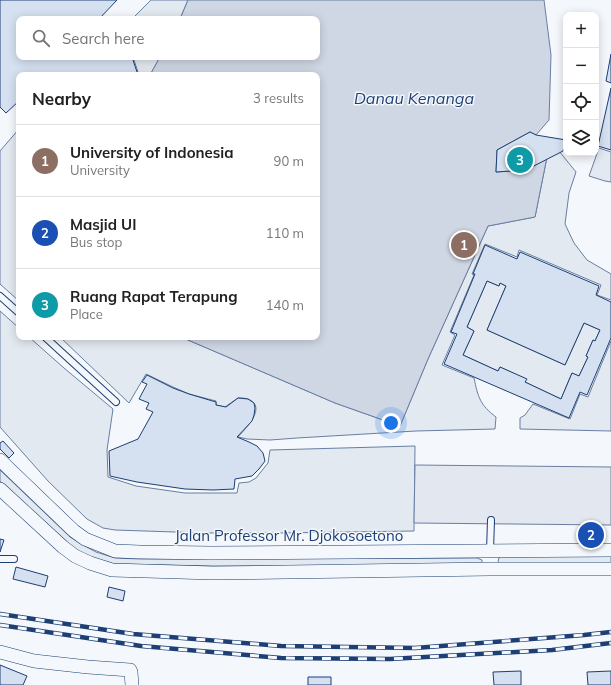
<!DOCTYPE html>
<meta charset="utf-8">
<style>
body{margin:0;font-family:Mulish,sans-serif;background:#f2f2f2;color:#222}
.controls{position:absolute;right:12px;top:12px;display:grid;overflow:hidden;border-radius:8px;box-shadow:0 2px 10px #0003}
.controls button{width:36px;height:36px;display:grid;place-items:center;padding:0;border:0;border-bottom:1px solid #e0e0e0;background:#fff;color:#222;font:20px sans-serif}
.you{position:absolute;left:391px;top:423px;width:14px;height:14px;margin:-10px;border:3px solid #fff;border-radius:50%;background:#1a73e8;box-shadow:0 0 0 6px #1a73e833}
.badge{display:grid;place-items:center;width:26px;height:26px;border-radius:50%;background:#c62828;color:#fff;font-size:13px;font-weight:700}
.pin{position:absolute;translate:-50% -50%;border:2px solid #fff;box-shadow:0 1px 4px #0006}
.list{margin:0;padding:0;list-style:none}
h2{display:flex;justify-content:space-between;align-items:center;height:52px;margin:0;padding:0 16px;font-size:17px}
h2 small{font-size:13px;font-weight:400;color:#767676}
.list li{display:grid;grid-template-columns:26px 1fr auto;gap:12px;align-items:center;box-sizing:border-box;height:72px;padding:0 16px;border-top:1px solid #e0e0e0}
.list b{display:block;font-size:15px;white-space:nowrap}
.list p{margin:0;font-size:13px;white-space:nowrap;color:#767676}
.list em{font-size:13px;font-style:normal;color:#767676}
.icon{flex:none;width:22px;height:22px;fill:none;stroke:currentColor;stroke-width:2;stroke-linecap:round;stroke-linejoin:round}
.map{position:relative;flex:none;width:611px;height:685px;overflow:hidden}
.search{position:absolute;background:#fff;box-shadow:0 2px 10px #0003;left:16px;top:16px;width:304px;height:44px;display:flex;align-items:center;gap:10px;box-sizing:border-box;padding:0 14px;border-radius:8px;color:#767676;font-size:15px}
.panel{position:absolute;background:#fff;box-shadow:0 2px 10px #0003;left:16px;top:72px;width:304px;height:268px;border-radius:8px}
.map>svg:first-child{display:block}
.green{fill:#e3e9f0;stroke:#687fa3}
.parking{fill:#e3e8f0;stroke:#687fa3}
.water{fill:#cfd7e4;stroke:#687fa3}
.building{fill:#d5e0f0;stroke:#1d3f73;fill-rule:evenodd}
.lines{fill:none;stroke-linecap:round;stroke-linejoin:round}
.lane-casing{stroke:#1d3f73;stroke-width:8}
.street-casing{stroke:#1d3f73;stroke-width:14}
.lane{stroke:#f4f7fb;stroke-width:6}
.street{stroke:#f4f7fb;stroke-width:13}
.rail-casing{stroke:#1d3f73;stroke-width:4.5}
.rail{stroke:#f4f7fb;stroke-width:3;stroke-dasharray:9;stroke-linecap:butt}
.labels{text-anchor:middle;stroke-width:3;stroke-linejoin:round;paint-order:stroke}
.street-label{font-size:15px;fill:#1d3f73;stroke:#f4f7fb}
.water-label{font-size:16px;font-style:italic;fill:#1d3f73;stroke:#f4f7fb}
</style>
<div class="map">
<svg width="611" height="685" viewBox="0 0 611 685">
<rect width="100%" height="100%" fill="#f4f7fb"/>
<path class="green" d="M151 0H188L180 19H132Z
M133 57H160L150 75H139Z
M19 129V301L0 284V151Z
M599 148 611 152V182L605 181 589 176Z
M559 151 576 172 569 193 565 224 574 243 587 260 611 274V300L597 295 601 285 519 250 517 257 485 244 472 274 474 275 450 332 455 335 442 365 474 378C478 397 480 405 496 417L495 429 416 431 297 438 270 440 247 439 238 437C245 429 268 407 248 399 245 398 241 398 238 398L225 407 216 405V401L189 394 173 387 146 374 129 403 60 337H181L335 403 400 426 428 359 488 226 535 217 547 157Z
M487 281 499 286 500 283 506 286 487 330 565 365 584 323 600 330 595 341 593 340 586 356 588 357 579 376 572 373 561 399 525 382 526 379 500 367 498 371 463 355 474 331 467 327Z
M0 311 19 328V337H29L64 368 113 409 107 450 108 477 136 486 185 493H237L239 483 249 482 256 478 268 463 270 450 415 446 414 531 281 533H205L115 530 103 528 87 519 48 481 0 427Z
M611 341V431L520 429V418L525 415 533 404 570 419 580 394 588 397Z
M0 470 70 537 83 545 96 552 115 558 140 559 477 558 482 560V562L481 564 476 566H213L114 564 93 558 78 551 65 543 0 481Z
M611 555V564H500L498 561 499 558 502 556Z"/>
<path class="parking" d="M415 465 611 467V525L414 523Z"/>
<path class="water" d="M188 0H544L551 55 549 120 536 135 530 132 497 150 496 172 526 170 547 157 535 217 488 226 428 359 400 426 335 403 181 337H317V75H150L160 57H317V19H180Z"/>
<path class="building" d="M0 0H117L99 19H19V57H132L138 75H19V101L6 113 0 107Z
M611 54V83L606 81Z
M611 88V150L598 146Z
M530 132 536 135 566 140 563 151 526 170 496 172 497 150Z
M485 245 517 259 520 252 599 286 596 295 611 302V338L587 395 580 392 569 418 444 364 457 334 451 332 475 274H473ZM487 281 499 286 500 283 506 286 487 330 565 365 584 323 600 330 595 341 593 340 586 356 588 357 579 376 572 373 561 399 525 382 527 379 500 367 498 371 463 355 474 331 467 327Z
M147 375 173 388 189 394 216 402V405L226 407 238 398 248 399 254 403 255 408 254 415 252 421 237 437 249 442 257 446 263 453 265 461 259 469 252 476 235 479 234 489 213 490 185 489 137 482 110 476 109 451 138 439 153 412 146 409 149 403 139 399 147 384 142 382Z
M3 441 14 453 9 458 0 449V443Z
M583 532H598L599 538 583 539Z
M0 539 4 540 0 552Z
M16 567 48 576 45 587 13 579Z
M109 587 125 591 123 601 107 597Z
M0 665 27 676 23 685H0Z
M521 671V685H494L493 672Z
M611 671V685H588L587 672Z
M308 677H331V685H308Z"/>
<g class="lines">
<g class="lane-casing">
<path id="lane" d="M0 296 19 313
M45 337 116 402
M490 551 491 520
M0 559H14"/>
</g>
<g class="street-casing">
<path id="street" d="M0 460 74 531 85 539 115 551 140 552 212 553 611 550
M0 489 63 547 75 556 90 563 112 570 213 573 489 569H611
M0 652 34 661 88 667 130 670 131 672 132 685"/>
</g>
<use href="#lane" class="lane"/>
<use href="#street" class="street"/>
<g class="rail-casing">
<path id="rail" d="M0 614 133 634 281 646 415 648 584 635 611 632
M0 625 141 646 281 658 390 659 552 650 611 643"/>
</g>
<use href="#rail" class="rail"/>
</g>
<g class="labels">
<g class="street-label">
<text x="289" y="541">Jalan Professor Mr. Djokosoetono</text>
</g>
<g class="water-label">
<text x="414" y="104">Danau Kenanga</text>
</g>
</g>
</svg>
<div class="controls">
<button>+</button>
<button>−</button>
<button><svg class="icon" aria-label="locate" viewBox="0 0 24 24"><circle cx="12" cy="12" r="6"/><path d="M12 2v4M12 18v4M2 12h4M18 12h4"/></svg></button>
<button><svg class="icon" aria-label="layers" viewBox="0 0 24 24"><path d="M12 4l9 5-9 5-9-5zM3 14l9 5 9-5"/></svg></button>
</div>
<div class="you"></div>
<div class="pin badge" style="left:464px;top:245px;background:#8d6e63">1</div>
<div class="pin badge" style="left:591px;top:535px;background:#1a4fb4">2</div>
<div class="pin badge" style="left:520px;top:160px;background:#0f9aa8">3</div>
<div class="search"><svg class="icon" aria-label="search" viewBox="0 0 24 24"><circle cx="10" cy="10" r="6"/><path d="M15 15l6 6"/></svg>Search here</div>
<section class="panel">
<h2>Nearby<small>3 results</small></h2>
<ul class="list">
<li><span class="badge" style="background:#8d6e63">1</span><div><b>University of Indonesia</b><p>University</p></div><em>90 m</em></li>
<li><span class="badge" style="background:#1a4fb4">2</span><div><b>Masjid UI</b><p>Bus stop</p></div><em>110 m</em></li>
<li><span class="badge" style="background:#0f9aa8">3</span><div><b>Ruang Rapat Terapung</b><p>Place</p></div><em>140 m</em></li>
</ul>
</section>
</div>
